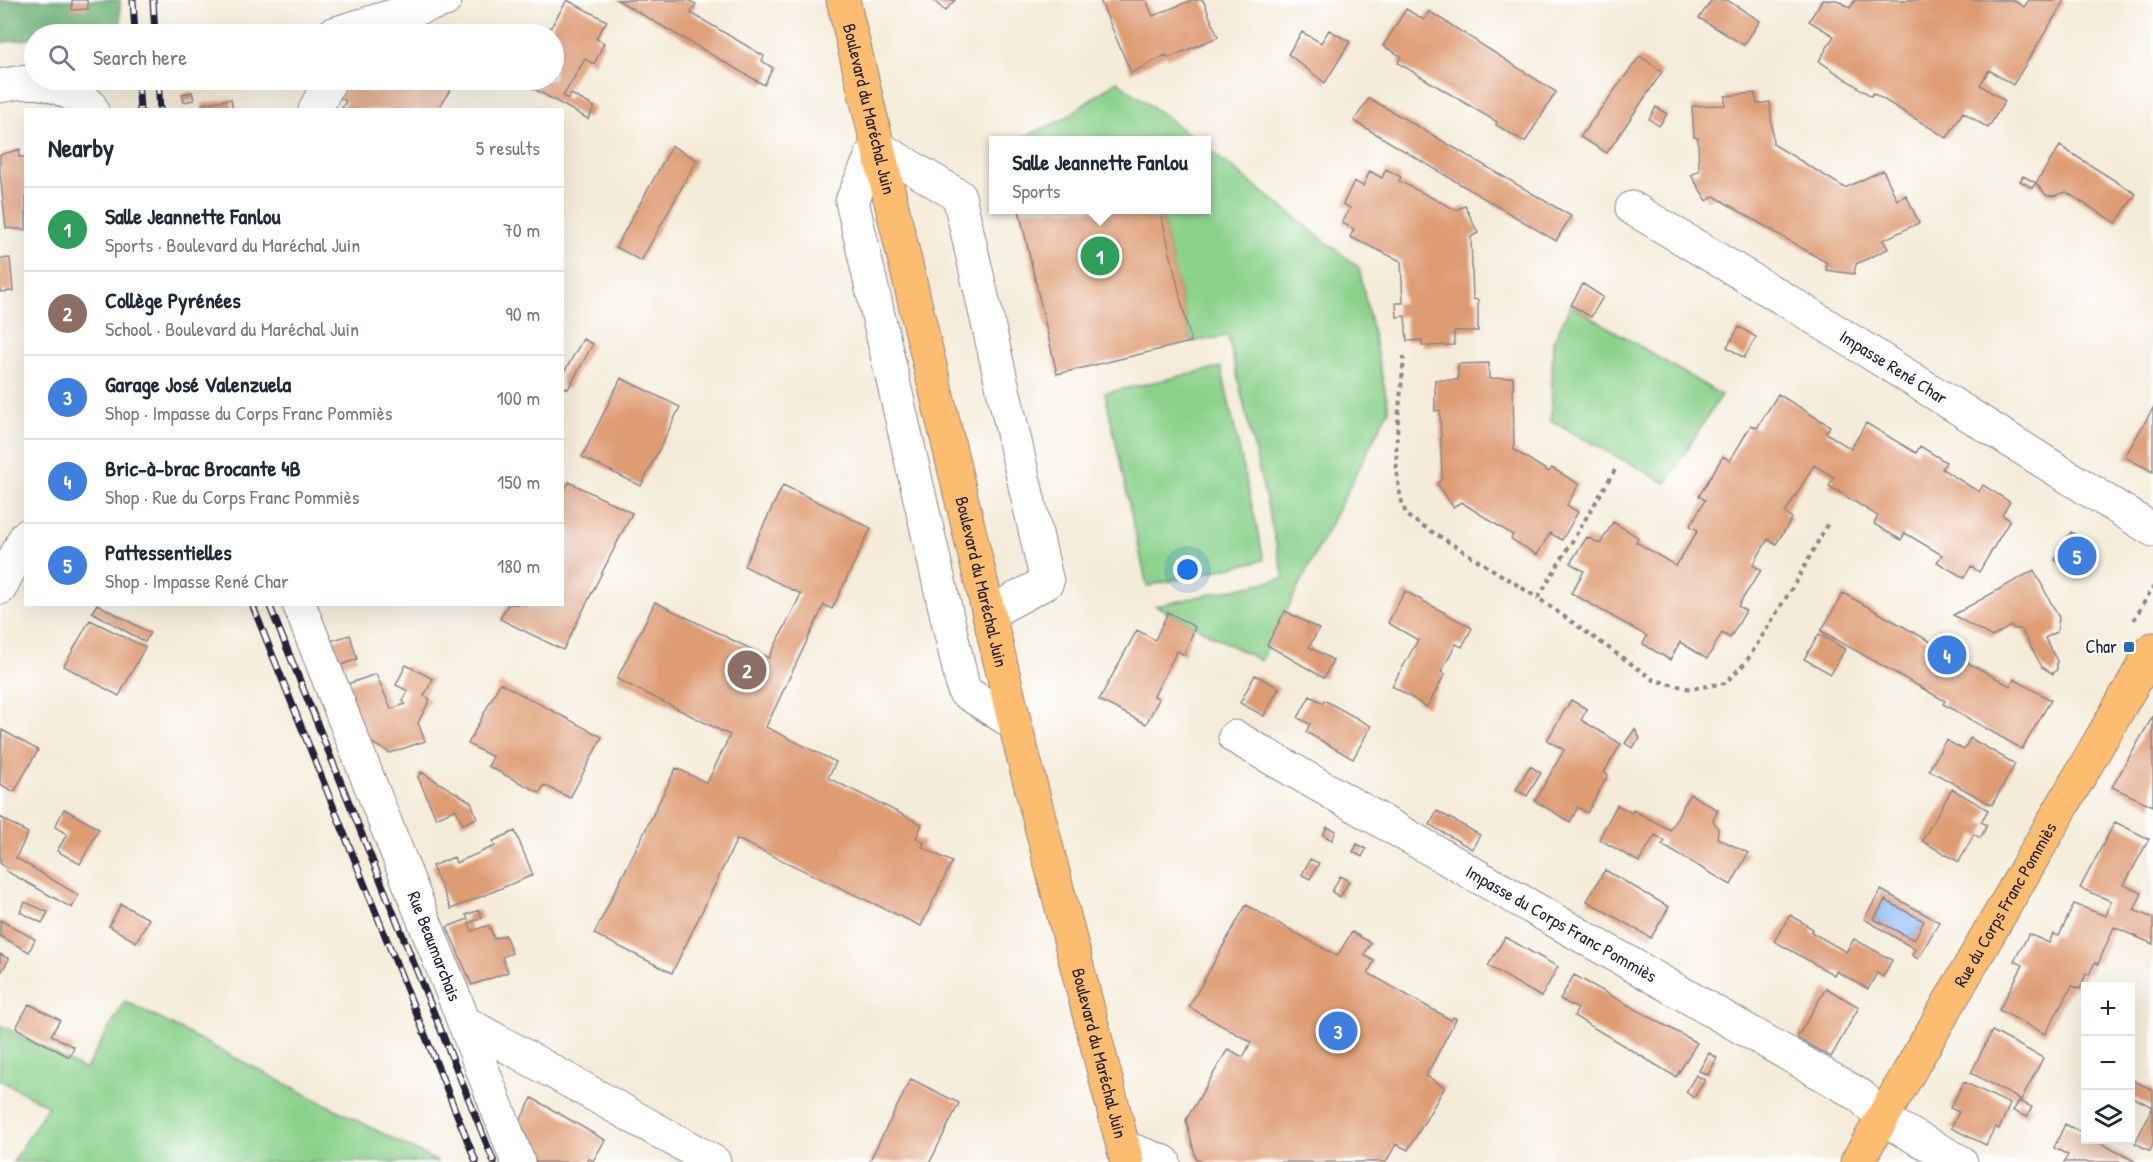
<!DOCTYPE html>
<meta charset="utf-8">
<style>
body{margin:0;font-family:"Patrick Hand",sans-serif;background:#f2f2f3;color:#1f2937}
.controls{position:absolute;right:18px;bottom:18px;display:grid;overflow:hidden;border-radius:0px;box-shadow:0 6px 24px #0002}
.controls button{width:54px;height:54px;display:grid;place-items:center;padding:0;border:0;border-bottom:2px solid #e0e1e3;background:#fff;color:#1f2937;font:30px sans-serif}
.you{position:absolute;left:1188px;top:570px;width:21px;height:21px;margin:-15px;border:4px solid #fff;border-radius:50%;background:#1a73e8;box-shadow:0 0 0 9px #1a73e833}
.badge{display:grid;place-items:center;width:39px;height:39px;border-radius:50%;background:#d93025;color:#fff;font-size:20px;font-weight:700}
.pin{position:absolute;translate:-50% -50%;border:3px solid #fff;box-shadow:0 2px 6px #0006}
.popup{position:absolute;left:989px;top:136px;width:222px;height:78px;box-sizing:border-box;display:grid;place-content:center;border-radius:0px;background:#fff;filter:drop-shadow(0 2px 4px #0005);font-size:20px;white-space:nowrap;color:#747a83}
.popup b{font-size:22px;color:#1f2937}
.popup::after{content:'';position:absolute;left:50%;top:100%;margin-left:-12px;border:12px solid transparent;border-top-color:#fff}
.list{margin:0;padding:0;list-style:none}
h2{display:flex;justify-content:space-between;align-items:center;height:78px;margin:0;padding:0 24px;font-size:26px}
h2 small{font-size:20px;font-weight:400;color:#747a83}
.list li{display:grid;grid-template-columns:39px 1fr auto;gap:18px;align-items:center;box-sizing:border-box;height:84px;padding:0 24px;border-top:2px solid #e0e1e3}
.list b{display:block;font-size:22px;white-space:nowrap}
.list p{margin:0;font-size:20px;white-space:nowrap;color:#747a83}
.list em{font-size:20px;font-style:normal;color:#747a83}
.icon{flex:none;width:33px;height:33px;fill:none;stroke:currentColor;stroke-width:2;stroke-linecap:round;stroke-linejoin:round}
.map{position:relative;flex:none;width:2153px;height:1162px;overflow:hidden}
.search{position:absolute;background:#fff;box-shadow:0 6px 24px #0002;left:24px;top:24px;width:540px;height:66px;display:flex;align-items:center;gap:15px;box-sizing:border-box;padding:0 21px;border-radius:33px;color:#747a83;font-size:22px}
.panel{position:absolute;background:#fff;box-shadow:0 6px 24px #0002;left:24px;top:108px;width:540px;height:498px;border-radius:0px}
.map>svg:first-child{display:block}
.green{fill:#8bd18b;stroke:#567a63;stroke-width:1.5}
.forest{fill:#70b377;stroke:#496a59;stroke-width:1.5}
.water{fill:#83b7f1;stroke:#526c96;stroke-width:1.5}
.building{fill:#de9c75;fill-rule:evenodd}
.lines{fill:none;stroke-linecap:round;stroke-linejoin:round}
.minor-casing{stroke:#8b878a;stroke-width:35}
.major-casing{stroke:#8b878a;stroke-width:35}
.path{stroke:#8b878a;stroke-width:4;stroke-dasharray:4.5 4.5;stroke-linecap:butt}
.minor{stroke:#fff;stroke-width:33}
.major{stroke:#fcbd6f;stroke-width:33}
.rail-casing{stroke:#22223b;stroke-width:7}
.rail{stroke:#fff;stroke-width:4.5;stroke-dasharray:14;stroke-linecap:butt}
.poi-dot{fill:#1f6fb2;stroke:#fff;stroke-width:2}
.labels{text-anchor:middle;stroke-width:4.5;stroke-linejoin:round;paint-order:stroke}
.street-label{font-size:18px;fill:#22223b;stroke:#fff}
.poi-label{font-size:18px;fill:#22223b;stroke:#fff;text-anchor:end}
</style>
<div class="map">
<svg width="2153" height="1162" viewBox="0 0 2153 1162">
<rect width="100%" height="100%" fill="#fff"/>
<filter id="ink" filterUnits="userSpaceOnUse"><feTurbulence type="fractalNoise" baseFrequency=".0167" numOctaves="2"/><feDisplacementMap in="SourceGraphic" scale="12" xChannelSelector="R" yChannelSelector="G"/><feConvolveMatrix kernelMatrix="1 2 1 2 8 2 1 2 1" color-interpolation-filters="sRGB"/></filter>
<filter id="wash" filterUnits="userSpaceOnUse"><feTurbulence type="fractalNoise" baseFrequency=".008" numOctaves="4" result="noise"/><feDisplacementMap in="SourceGraphic" scale="24" xChannelSelector="R" yChannelSelector="G"/><feGaussianBlur stdDeviation="1.35" result="paint"/><feColorMatrix in="noise" values="0 0 0 0 0 0 0 0 0 0 0 0 0 0 0 0 0 1.4 0 .05"/><feComposite in="paint" operator="in"/></filter>
<g filter="url(#wash)">
<rect width="100%" height="100%" fill="#f4ecd8"/>
<path class="green" d="M1117 81 1197 140H1017L1064 119Z
M1207 148 1359 268 1389 409 1261 661 1156 606 1284 578 1228 336 1191 342 1160 210H1206Z
M1571 305 1721 395 1666 483 1551 421 1553 342Z
M1221 367 1264 560 1147 586 1105 393Z
M125 1001 438 1162H13L48 1106 0 1080V1025L85 1070Z"/>
<path class="forest" d="M0 0H120L121 34H34V38L0 43Z"/>
<path class="water" d="M1885 900 1924 921 1914 940 1874 919Z"/>
<g id="blocks">
<path class="building" d="M72 0H87L88 9 72 10Z
M567 0 607 21 596 38 604 43 594 64 585 59 563 96 568 99 571 94 595 107 588 119 518 80H554V34H547Z
M617 0H688L696 4 691 13 764 56 762 61 773 68 764 85Z
M933 0H955L945 11Z
M1100 0H1146L1153 16 1192 0H1203L1218 37 1168 58 1166 55 1131 73Z
M1712 0H1727L1760 21 1744 45 1699 18Z
M1822 0H1837L1850 8 1855 0H2013L2024 7 2029 0H2065L2013 85 1989 70 1980 85 2005 101 1988 128 1963 112 1947 138 1873 93 1871 96 1819 61 1834 36 1809 21Z
M1406 9 1424 20 1429 11 1556 92 1525 142 1496 125 1497 122 1398 63 1401 56 1383 46Z
M1329 30 1350 42 1325 83 1288 54 1302 32 1321 43Z
M1640 56 1662 72 1607 153 1580 137Z
M345 80 356 86 359 80H444L451 88 438 110H341L346 101 336 95Z
M192 92 194 100 184 102 182 94Z
M1755 93 1757 104 1770 102 1773 144 1845 188 1883 170 1897 200 1906 195 1919 223 1883 240 1888 249 1856 264 1854 274 1826 270 1827 263 1714 196 1707 201 1691 175 1699 171 1698 138 1694 137 1692 106 1725 105V96Z
M1369 98 1571 216 1556 241 1354 121Z
M231 99 233 110H203L202 104Z
M1656 107 1667 114 1659 126 1649 119Z
M672 146 697 160 641 261 616 247Z
M2060 146 2136 194 2116 223 2066 192 2053 196 2046 195 2036 183 2032 188 2020 181 2023 176 2036 183Z
M20 149 19 157H26V230L6 228 0 173V155Z
M1386 169 1401 177 1399 181 1456 210 1465 206 1478 233 1471 237 1473 299 1478 300V331H1454V345L1422 346V340L1407 341 1405 316 1397 317 1396 303H1403L1401 261 1350 237 1354 229 1342 223 1350 208 1343 204 1354 181 1363 186 1370 171 1382 178Z
M1019 210H1160L1191 342 1057 374Z
M10 258 13 291 0 292V259Z
M1583 284 1603 297 1591 317 1571 305Z
M1739 327 1756 337 1744 358 1727 347Z
M583 339 593 344 568 389 562 386V376Z
M1489 363V379L1513 377 1514 450 1549 472 1552 468 1579 484 1567 505 1578 512 1562 540 1550 533 1537 555 1511 539 1513 535 1461 502 1453 507 1437 483 1442 479 1440 410 1435 411V380H1458V364Z
M621 378 680 407 641 486 582 457Z
M1778 394 1830 426 1826 433 1851 449 1866 423 1916 453 1920 446 1946 462 1942 469 1979 492 1983 485 2010 502 2002 515 2010 520 1979 572 1971 566 1964 578 1937 562 1942 555 1905 533 1901 540 1874 524 1878 516 1829 486 1834 477 1814 465 1785 513 1792 518 1785 530 1776 544 1768 539 1753 565 1761 570 1738 606 1746 611 1730 638 1722 633 1707 659 1680 642 1670 660 1643 644 1647 636 1571 593 1584 571 1570 563 1587 537 1600 544 1613 522 1638 537 1636 542 1676 566 1698 530 1690 526 1705 500 1699 496 1723 456 1730 461 1751 425 1757 428Z
M2153 408V472L2125 457Z
M569 482 632 513 563 650 500 619 508 604H562V495Z
M783 485 871 528 832 609 824 605 766 727 836 762 828 778 922 824 916 838 924 842 922 847 952 862 921 926 737 839 672 973 594 934 676 768 707 783 730 735 617 679 655 602 769 658 801 594 744 566Z
M2071 532 2091 543 2078 564 2070 567 2055 560Z
M2034 570 2059 618 2057 632 2045 638 2057 661V669L2053 674 2042 667 2021 629H2014L2011 626 1992 637 1953 615Z
M1405 591 1472 628 1462 647 1456 644 1441 672 1445 674 1427 707 1392 686 1418 640 1388 623Z
M1843 593 2010 686 2014 679 2051 700 2022 749 1943 704 1945 701 1821 631Z
M97 604 150 633 145 642 92 612Z
M1285 611 1319 629 1309 647 1333 660 1324 678 1267 645Z
M1168 612 1195 627 1184 655 1177 651 1154 696 1159 699 1146 724 1099 700 1137 630 1155 640Z
M90 620 145 647 119 696 64 666Z
M1819 634 1845 649 1831 674 1804 659Z
M350 635 357 659 336 667 327 642Z
M406 665 433 679 424 696 430 699 418 723 425 741 390 753 363 738 342 686 376 674 391 709 405 704 403 701 408 691 396 685Z
M1255 675 1279 688 1264 716 1240 703Z
M500 683 602 737 570 798 544 785 540 793 488 766 493 757 468 744Z
M1310 696 1323 703 1324 700 1371 726 1353 759 1306 732 1310 724 1298 718Z
M1571 700 1587 709 1581 720 1621 744 1604 772 1608 775 1587 813 1578 807 1570 822 1535 801 1564 750 1547 740Z
M2153 716V806L2112 787Z
M1635 729 1640 739 1632 748 1625 743Z
M2 730 38 750 14 792 0 784Z
M1970 738 2015 764 1992 805 1929 770 1946 740 1964 750Z
M1530 766 1541 773 1527 796 1516 790Z
M421 772 471 802 477 818 462 824 456 809 436 818 418 777Z
M1952 789 1988 810 1981 822 1987 825 1982 835 1980 838 1974 834 1959 862 1922 841Z
M1690 794 1718 810 1713 820 1718 829 1717 838 1748 853 1731 885 1662 845 1665 841 1655 835 1639 862 1599 839 1617 805 1632 813 1633 810 1670 830Z
M64 809 99 829 80 864 57 851 67 834 55 827Z
M1437 811 1480 835 1472 849 1430 825Z
M0 817 28 833 16 858 78 895 72 908 6 871 7 868 0 863Z
M2115 822 2149 839 2124 885 2142 893 2134 910 2153 918V944L2114 927 2098 964 2095 962 2089 975 2086 973 2080 989 2072 986 2045 1034 1999 1010 2023 965 2014 961 2029 934 2049 943 2053 934 2059 936 2074 904 2106 916 2111 901 2080 888Z
M1327 827 1336 831 1332 840 1323 835Z
M515 831 533 875 451 909 432 866 454 857 456 863 495 846 493 841Z
M1357 844 1366 849 1362 857 1353 852Z
M1310 859 1319 863 1310 879 1302 875Z
M1605 870 1669 907 1651 938 1587 901Z
M1340 876 1349 881 1340 897 1332 892Z
M1881 890 1939 922 1918 959 1912 955 1915 949 1864 919ZM1885 900 1924 921 1914 940 1874 919Z
M25 902 48 912 42 923 20 912Z
M121 904 149 919 136 942 109 926Z
M1246 905 1337 956 1352 932 1371 943 1364 955 1374 961 1368 973 1451 1020 1453 1017 1456 1019 1426 1076 1445 1087 1408 1150 1396 1144 1386 1162H1202L1196 1159 1186 1120 1228 1049 1243 1057 1251 1042 1189 1007Z
M479 910 482 918 469 923 472 931 489 925 494 939 505 935 512 953 502 957 508 972 472 985 447 927 468 919 466 915Z
M1790 915 1813 929 1811 932 1846 952 1854 939 1892 960 1883 977 1877 973 1868 989 1836 971 1834 975 1774 941Z
M0 920 35 939 29 952 0 936Z
M1505 937 1558 967 1541 997 1488 966Z
M0 954 9 959 0 974Z
M1574 975 1697 1043 1676 1077 1574 1016 1578 1009 1560 999Z
M1826 988 1859 1007 1831 1057 1797 1038Z
M29 1004 60 1020 51 1035 74 1047 69 1057 16 1028Z
M1992 1031 2043 1058 2021 1100 1971 1073Z
M1709 1053 1717 1058 1708 1075 1699 1071Z
M1696 1075 1705 1080 1694 1098 1686 1092Z
M911 1079 959 1103 930 1162H869Z
M2130 1079 2153 1090V1144L2150 1151 2135 1143 2153 1107 2130 1096Z
M1964 1082 2010 1104 1999 1129 1995 1127 1986 1145 1951 1128 1959 1112 1950 1108Z
M532 1098 605 1140 593 1161 588 1158 586 1162H536L519 1123Z
M2019 1101 2032 1107 2027 1117 2013 1111Z
M2065 1124 2085 1135V1140H2095L2136 1162H2064L2068 1155 2054 1148Z"/>
</g>
</g>
<g filter="url(#ink)">
<use href="#blocks" fill-opacity="0" stroke="#8b878a" stroke-width="1.5"/>
<g class="lines">
<g class="minor-casing">
<g id="minor">
<path d="M333 34 445 0"/>
<path d="M0 86C40 77 56 84 89 104L92 110"/>
<path d="M315 110 330 80"/>
<path id="s1" d="M1632 208 1799 308 2153 530"/>
<path d="M0 588 26 536"/>
<path id="s2" d="M299 604 464 1022 714 1162"/>
<path d="M989 613 1047 582 959 196 876 146 852 201 964 691 1015 724"/>
<path id="s3" d="M1235 737 1861 1096 1882 1119 1961 1162"/>
<path d="M464 1022 518 1162"/>
<path d="M1123 1147 1164 1162"/>
</g>
</g>
<g class="major-casing">
<g id="major">
<path id="s4" d="M843 0 1015 724 1127 1162"/>
<path id="s5" d="M1857 1162 2153 649"/>
</g>
</g>
<path class="path" d="M1404 356C1401 405 1387 471 1407 516L1538 598
M1615 470 1538 598 1654 680 1691 689 1725 683 1746 662 1797 580 1828 523
M2134 620 2153 587"/>
<use href="#minor" class="minor"/>
<use href="#major" class="major"/>
<g class="rail-casing">
<path id="rail" d="M133 0 135 34
M153 0 155 34
M138 80 140 110
M158 80 160 110
M252 604 476 1162
M269 604 494 1162"/>
</g>
<use href="#rail" class="rail"/>
</g>
</g>
<rect class="poi-dot" x="2123" y="641" width="12" height="12" rx="3"/>
<g class="labels">
<g class="street-label">
<text dy="6" stroke="none"><textPath href="#s4" startOffset="112">Boulevard du Maréchal Juin</textPath></text>
<text dy="6" stroke="none"><textPath href="#s1" startOffset="306">Impasse René Char</textPath></text>
<text dy="6" stroke="none"><textPath href="#s4" startOffset="598">Boulevard du Maréchal Juin</textPath></text>
<text dy="6" stroke="none"><textPath href="#s5" startOffset="297">Rue du Corps Franc Pommiès</textPath></text>
<text dy="6" stroke="none"><textPath href="#s3" startOffset="376">Impasse du Corps Franc Pommiès</textPath></text>
<text dy="6" stroke="none"><textPath href="#s2" startOffset="368">Rue Beaumarchais</textPath></text>
<text dy="6" stroke="none"><textPath href="#s4" startOffset="1084">Boulevard du Maréchal Juin</textPath></text>
</g>
<g class="poi-label">
<text x="2117" y="653">Char</text>
</g>
</g>
</svg>
<div class="controls">
<button>+</button>
<button>−</button>
<button><svg class="icon" aria-label="layers" viewBox="0 0 24 24"><path d="M12 4l9 5-9 5-9-5zM3 14l9 5 9-5"/></svg></button>
</div>
<div class="you"></div>
<div class="pin badge" style="left:1100px;top:256px;background:#2e9e5b">1</div>
<div class="popup"><b>Salle Jeannette Fanlou</b>Sports</div>
<div class="pin badge" style="left:747px;top:670px;background:#8d6e63">2</div>
<div class="pin badge" style="left:1338px;top:1031px;background:#3f7fe0">3</div>
<div class="pin badge" style="left:1947px;top:655px;background:#3f7fe0">4</div>
<div class="pin badge" style="left:2077px;top:556px;background:#3f7fe0">5</div>
<div class="search"><svg class="icon" aria-label="search" viewBox="0 0 24 24"><circle cx="10" cy="10" r="6"/><path d="M15 15l6 6"/></svg>Search here</div>
<section class="panel">
<h2>Nearby<small>5 results</small></h2>
<ul class="list">
<li><span class="badge" style="background:#2e9e5b">1</span><div><b>Salle Jeannette Fanlou</b><p>Sports · Boulevard du Maréchal Juin</p></div><em>70 m</em></li>
<li><span class="badge" style="background:#8d6e63">2</span><div><b>Collège Pyrénées</b><p>School · Boulevard du Maréchal Juin</p></div><em>90 m</em></li>
<li><span class="badge" style="background:#3f7fe0">3</span><div><b>Garage José Valenzuela</b><p>Shop · Impasse du Corps Franc Pommiès</p></div><em>100 m</em></li>
<li><span class="badge" style="background:#3f7fe0">4</span><div><b>Bric-à-brac Brocante 4B</b><p>Shop · Rue du Corps Franc Pommiès</p></div><em>150 m</em></li>
<li><span class="badge" style="background:#3f7fe0">5</span><div><b>Pattessentielles</b><p>Shop · Impasse René Char</p></div><em>180 m</em></li>
</ul>
</section>
</div>
